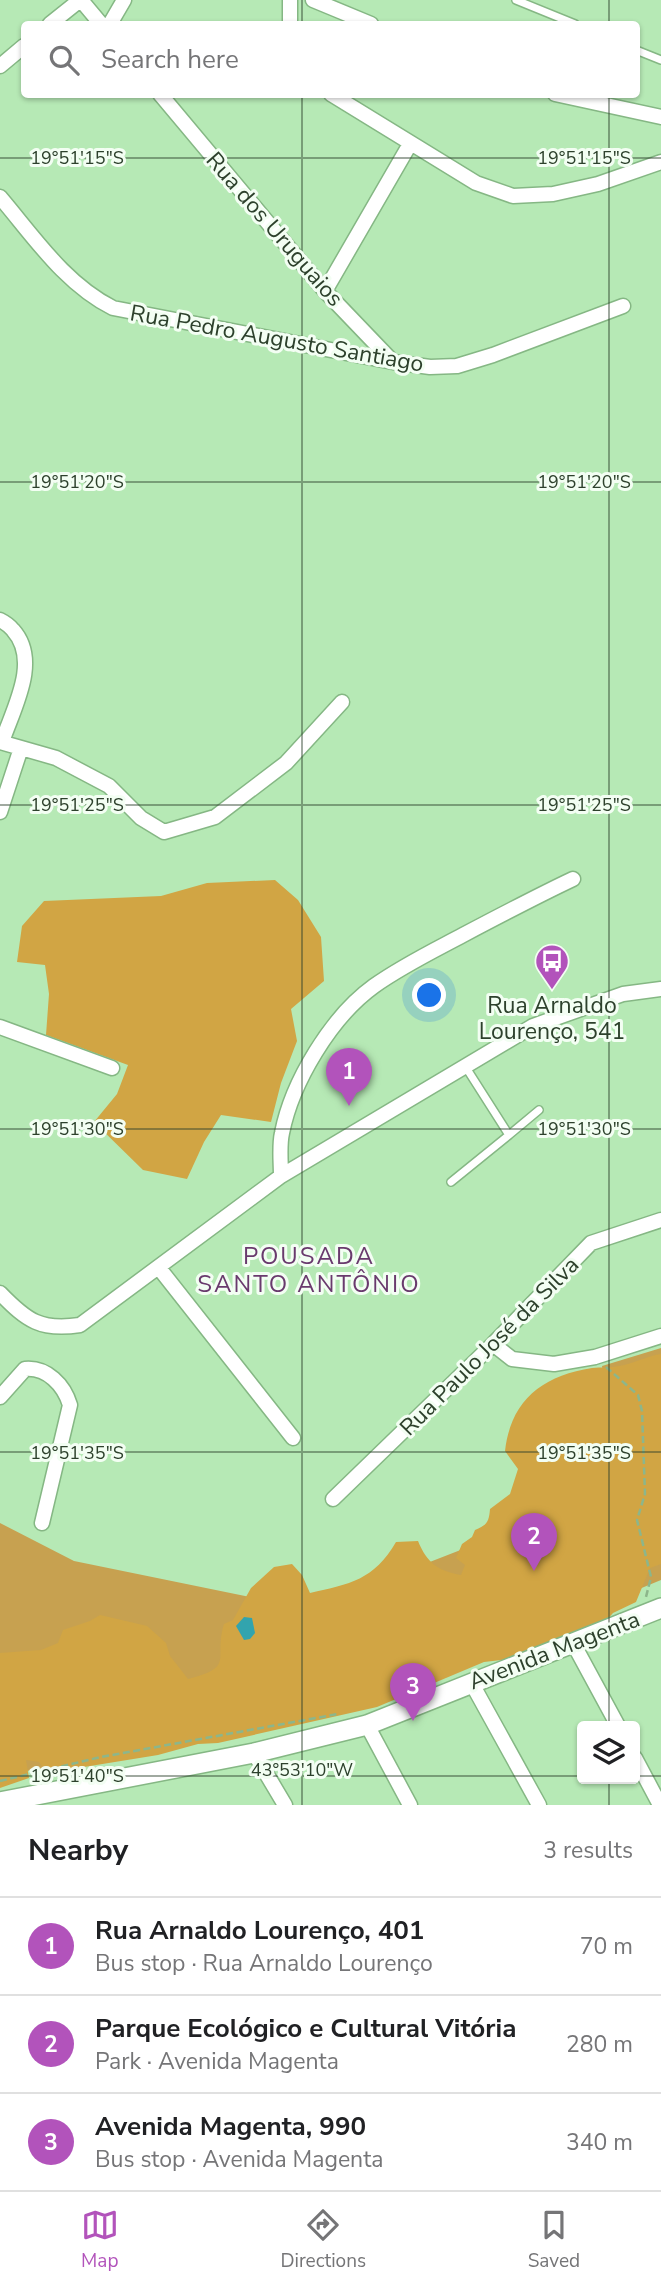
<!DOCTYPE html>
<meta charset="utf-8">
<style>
body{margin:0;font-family:"Nunito Sans",sans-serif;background:#f6f6f6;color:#202124}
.controls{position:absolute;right:21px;bottom:21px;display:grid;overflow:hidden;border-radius:7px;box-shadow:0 2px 5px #0004}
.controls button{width:63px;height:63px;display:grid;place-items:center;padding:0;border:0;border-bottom:2px solid #e0e0e0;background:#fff;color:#202124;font:35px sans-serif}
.you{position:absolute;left:430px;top:996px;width:24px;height:24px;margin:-18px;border:5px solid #fff;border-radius:50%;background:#1a73e8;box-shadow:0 0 0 10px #1a73e833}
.badge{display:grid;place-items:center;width:46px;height:46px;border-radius:50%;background:#b253bb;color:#fff;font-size:23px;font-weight:700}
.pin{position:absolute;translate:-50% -58px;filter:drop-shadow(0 2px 4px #0008)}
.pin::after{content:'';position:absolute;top:37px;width:24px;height:21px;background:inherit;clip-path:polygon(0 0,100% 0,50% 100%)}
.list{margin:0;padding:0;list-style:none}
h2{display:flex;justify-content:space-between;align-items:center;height:91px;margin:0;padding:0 28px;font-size:30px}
h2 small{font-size:23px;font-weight:400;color:#757577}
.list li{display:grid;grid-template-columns:46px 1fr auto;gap:21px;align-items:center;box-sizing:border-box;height:98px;padding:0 28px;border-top:2px solid #e0e0e0}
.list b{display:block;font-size:26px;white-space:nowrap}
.list p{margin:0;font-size:23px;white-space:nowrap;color:#757577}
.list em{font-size:23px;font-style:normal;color:#757577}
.icon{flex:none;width:38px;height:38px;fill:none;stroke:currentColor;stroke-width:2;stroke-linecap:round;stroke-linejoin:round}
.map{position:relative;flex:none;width:661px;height:1805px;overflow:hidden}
.search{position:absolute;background:#fff;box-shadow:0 2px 5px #0004;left:21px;right:21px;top:21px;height:77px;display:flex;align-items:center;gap:18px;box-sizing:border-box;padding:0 24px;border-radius:7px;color:#757577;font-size:26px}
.sheet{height:385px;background:#fff}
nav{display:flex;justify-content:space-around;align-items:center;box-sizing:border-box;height:98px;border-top:2px solid #e0e0e0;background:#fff;font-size:19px;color:#757577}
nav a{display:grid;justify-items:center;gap:4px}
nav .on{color:#b253bb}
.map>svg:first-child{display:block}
.green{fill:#c7a150}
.forest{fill:#d1a544}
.water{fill:#32a4ae}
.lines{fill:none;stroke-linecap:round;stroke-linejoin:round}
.lane-casing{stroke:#85b784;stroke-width:10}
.street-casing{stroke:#85b784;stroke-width:17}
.secondary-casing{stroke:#85b784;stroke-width:22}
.path{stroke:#8cb68b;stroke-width:2.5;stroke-dasharray:7 3.5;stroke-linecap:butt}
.lane{stroke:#fff;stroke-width:7}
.street{stroke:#fff;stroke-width:14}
.secondary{stroke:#fff;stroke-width:19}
.ticks{fill:none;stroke:#2d412c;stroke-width:2;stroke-opacity:0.45}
.labels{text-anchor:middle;stroke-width:6;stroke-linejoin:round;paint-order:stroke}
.street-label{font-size:23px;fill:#2d412c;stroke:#f3fef3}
.poi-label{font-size:23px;fill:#2d412c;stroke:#f3fef3}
.neighbourhood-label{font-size:24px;letter-spacing:2px;fill:#693a6d;stroke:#f3fef3}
.ticks-label{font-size:18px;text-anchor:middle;fill:#2d412c;stroke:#f3fef3;stroke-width:6;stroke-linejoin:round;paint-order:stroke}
</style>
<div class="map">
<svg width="661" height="1805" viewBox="0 0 661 1805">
<rect width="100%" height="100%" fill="#b6e9b5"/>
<path class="green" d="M661 1348V1580L486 1652 101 1757 0 1776V1523L74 1561 309 1609 617 1489 602 1366Z"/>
<path class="forest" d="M275 880 298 900 321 937 324 981 291 1009 297 1041 281 1083 271 1122 221 1115 204 1142 187 1179 143 1170 94 1122 117 1094 128 1065 46 1035 49 994 45 965 17 962 22 926 44 901 161 896 207 883Z
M661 1354V1564L650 1568 636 1602 613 1613 590 1639 538 1656 484 1662 377 1707 218 1743 198 1744 158 1755 47 1773 39 1762 26 1760 29 1778 0 1788V1653L41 1650 58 1643 63 1630 90 1621 100 1615 147 1626 166 1643 170 1656 188 1679C236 1667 213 1660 224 1624L233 1620 251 1588 274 1567 292 1564 302 1575 310 1593C350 1584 374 1580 396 1542L418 1541C427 1563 438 1571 461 1575L465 1565 456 1558 462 1544 472 1537 475 1530C487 1525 489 1522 490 1509L510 1494 518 1469 505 1451C511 1400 542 1376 592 1368 601 1367 610 1368 619 1366 634 1364 646 1356 661 1354Z"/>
<path class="water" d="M244 1617 252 1618 255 1633 250 1639 244 1640 236 1626Z"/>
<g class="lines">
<g class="lane-casing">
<path id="lane" d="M516 0 575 24
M636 50 661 60
M509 1135 539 1110
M451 1182 509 1135 465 1066"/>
</g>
<g class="street-casing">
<path id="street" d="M81 0 101 24
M290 0V24
M313 0 371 24
M50 24 80 0
M110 24 124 0
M0 66 24 46
M160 94 325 291 393 362
M331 94 476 183 513 196 553 194 598 184 661 162
M555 94 661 117
M0 197C34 237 65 284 113 308L393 362 430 367 457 366 493 355 623 306
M325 291 410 144
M0 620C6 623 9 625 13 630 41 661 13 709 2 742
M0 742 56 758 109 786 141 818 164 832 215 817 286 763 342 702
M0 812 21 748
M0 1027 112 1068
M281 1176C281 1162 279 1146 282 1133 292 1082 331 1017 374 986 402 966 433 951 463 935 499 916 535 897 573 879
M159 1268 293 1438
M0 1293C27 1321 41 1331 80 1325L281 1176 533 1026 623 994 661 989
M493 1344 512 1359 554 1364 595 1357 661 1336
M0 1397 25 1369C47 1367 64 1385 70 1405L42 1523
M333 1499 493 1344 591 1243 661 1220
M573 1643 618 1726
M471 1682 539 1805
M367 1725 410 1805
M254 1753 285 1805
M635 1758 660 1805"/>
</g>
<g class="secondary-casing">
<path id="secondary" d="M0 1802 254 1753 367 1725 661 1608"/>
</g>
<path class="path" d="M606 1367 638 1395 642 1411 645 1494 637 1520 651 1577 646 1597
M0 1781 101 1757 338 1714"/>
<use href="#lane" class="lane"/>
<use href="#street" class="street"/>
<use href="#secondary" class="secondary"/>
</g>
<path class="ticks" d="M302 0V24M609 0V24M302 94V1805M609 94V1726M0 158H661M0 482H661M0 805H661M0 1129H661M0 1452H661M0 1776H582M635 1776H661M609 1779V1805"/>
<defs>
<g id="bus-pin" transform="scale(1.75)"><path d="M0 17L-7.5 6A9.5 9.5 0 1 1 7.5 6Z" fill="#b253bb" stroke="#f3fef3"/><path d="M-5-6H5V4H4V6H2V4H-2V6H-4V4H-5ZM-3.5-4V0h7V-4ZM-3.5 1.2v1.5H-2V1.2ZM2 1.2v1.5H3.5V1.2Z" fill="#fff"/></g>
</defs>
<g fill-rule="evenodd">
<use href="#bus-pin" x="552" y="961"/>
</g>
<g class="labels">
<g class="street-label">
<text transform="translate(275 229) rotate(49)" y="8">Rua dos Uruguaios</text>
<text transform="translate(277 338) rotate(10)" y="8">Rua Pedro Augusto Santiago</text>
<text transform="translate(489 1346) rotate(-45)" y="8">Rua Paulo José da Silva</text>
<text transform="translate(554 1650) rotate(-21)" y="8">Avenida Magenta</text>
</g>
<g class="poi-label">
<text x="552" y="1013">Rua Arnaldo<tspan x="552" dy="26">Lourenço, 541</tspan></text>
</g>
<g class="neighbourhood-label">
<text x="309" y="1264">POUSADA<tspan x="309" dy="28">SANTO ANTÔNIO</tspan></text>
</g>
</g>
<g class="ticks-label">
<text x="77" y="164">19°51'15"S</text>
<text x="584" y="164">19°51'15"S</text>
<text x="77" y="488">19°51'20"S</text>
<text x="584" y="488">19°51'20"S</text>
<text x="77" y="811">19°51'25"S</text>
<text x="584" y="811">19°51'25"S</text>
<text x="77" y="1135">19°51'30"S</text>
<text x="584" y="1135">19°51'30"S</text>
<text x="77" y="1459">19°51'35"S</text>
<text x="584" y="1459">19°51'35"S</text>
<text x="302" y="1776">43°53'10"W</text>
<text x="77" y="1782">19°51'40"S</text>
</g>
</svg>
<div class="controls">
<button><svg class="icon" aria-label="layers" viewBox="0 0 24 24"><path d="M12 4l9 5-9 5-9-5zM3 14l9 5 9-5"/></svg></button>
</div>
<div class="you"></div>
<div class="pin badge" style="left:349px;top:1106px">1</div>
<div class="pin badge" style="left:534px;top:1571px">2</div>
<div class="pin badge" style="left:413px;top:1721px">3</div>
<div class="search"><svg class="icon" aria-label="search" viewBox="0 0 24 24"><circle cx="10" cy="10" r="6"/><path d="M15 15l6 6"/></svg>Search here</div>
</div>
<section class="sheet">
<h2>Nearby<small>3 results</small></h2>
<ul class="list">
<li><span class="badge">1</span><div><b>Rua Arnaldo Lourenço, 401</b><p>Bus stop · Rua Arnaldo Lourenço</p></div><em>70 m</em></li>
<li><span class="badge">2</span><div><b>Parque Ecológico e Cultural Vitória</b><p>Park · Avenida Magenta</p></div><em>280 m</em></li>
<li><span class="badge">3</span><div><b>Avenida Magenta, 990</b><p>Bus stop · Avenida Magenta</p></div><em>340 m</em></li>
</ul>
</section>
<nav>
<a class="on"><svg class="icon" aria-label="map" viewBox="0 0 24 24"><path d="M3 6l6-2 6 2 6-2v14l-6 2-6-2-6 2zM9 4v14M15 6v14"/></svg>Map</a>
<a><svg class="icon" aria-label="directions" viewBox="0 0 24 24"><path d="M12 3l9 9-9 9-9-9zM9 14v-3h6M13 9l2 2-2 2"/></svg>Directions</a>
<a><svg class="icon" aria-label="saved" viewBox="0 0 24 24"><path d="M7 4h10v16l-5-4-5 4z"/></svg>Saved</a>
</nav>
